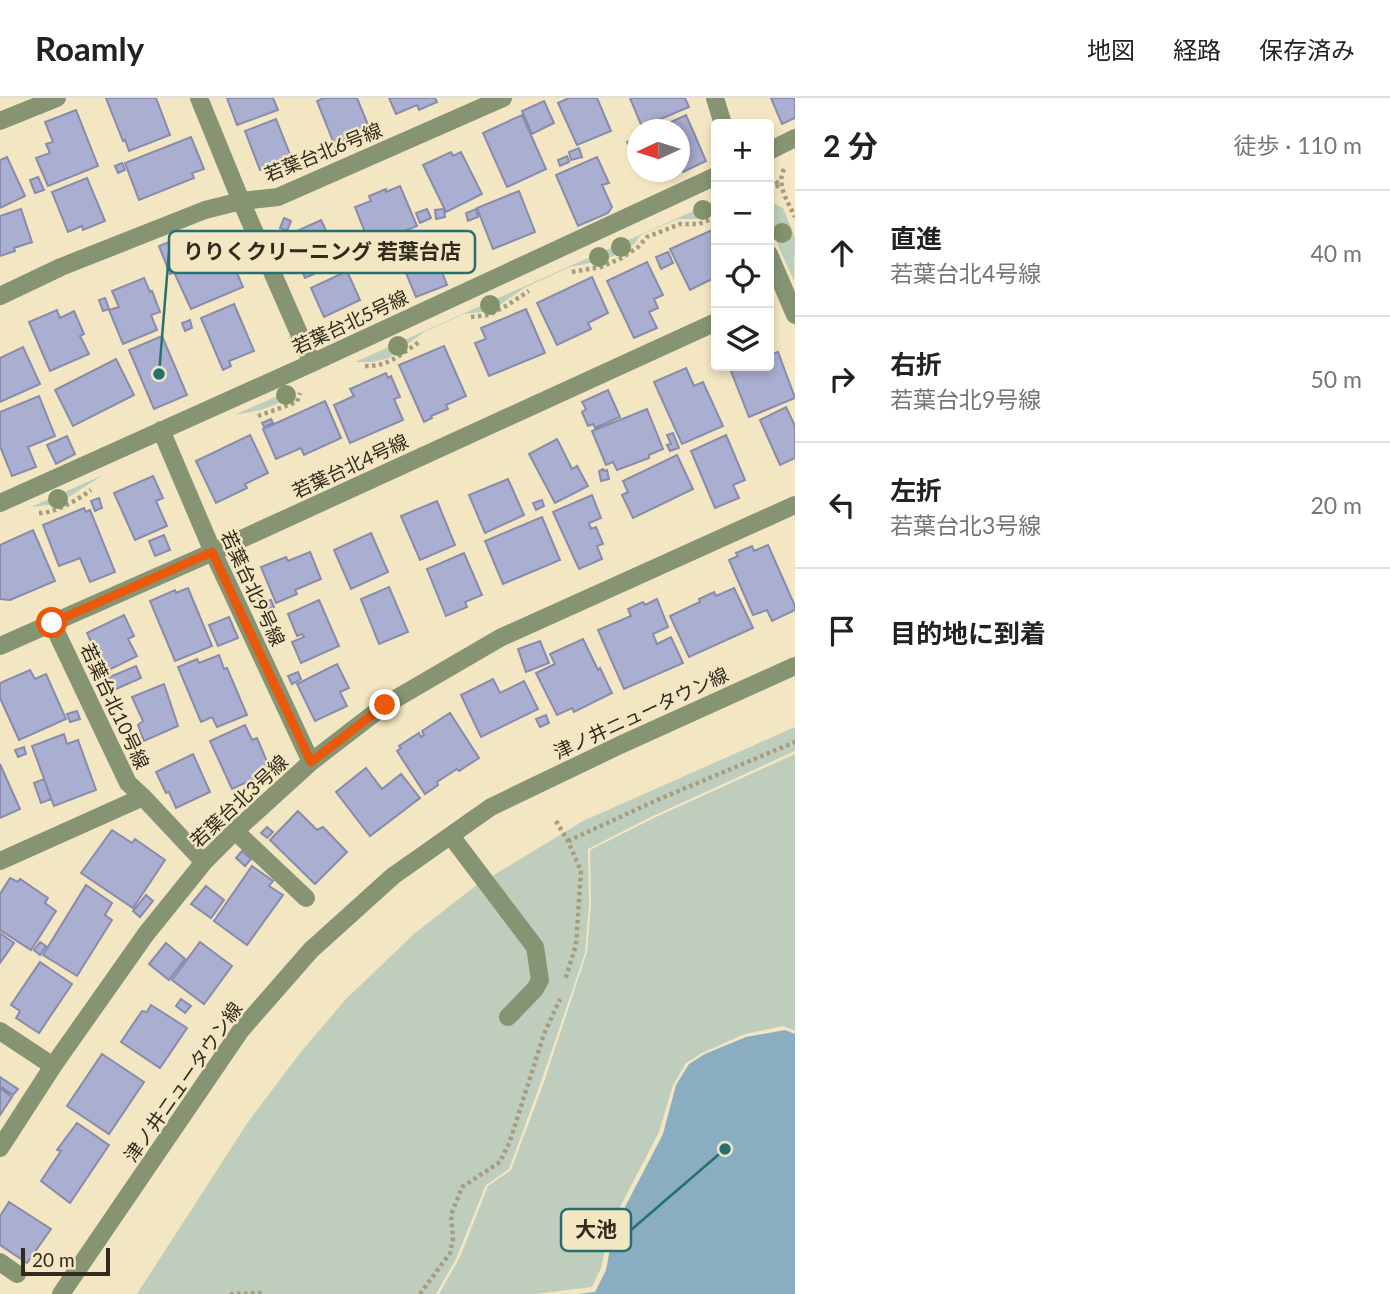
<!DOCTYPE html>
<html lang="ja">
<meta charset="utf-8">
<style>
body{margin:0;font-family:Lato,"Noto Sans JP",sans-serif;background:#f2f2f2;color:#222}
.controls{position:absolute;right:21px;top:21px;display:grid;overflow:hidden;border-radius:7px;box-shadow:0 4px 10px #0003}
.controls button{width:63px;height:63px;display:grid;place-items:center;padding:0;border:0;border-bottom:2px solid #e0e0e0;background:#fff;color:#222;font:35px sans-serif}
.compass{position:absolute;left:627px;top:21px;width:63px;height:63px;border-radius:50%;background:#fff;box-shadow:0 4px 10px #0003;rotate:266deg}
.scale{position:absolute;left:21px;bottom:18px;width:89px;box-sizing:border-box;padding-left:7px;border:4px solid #302b1d;border-top:0;font-size:19px;line-height:24px;white-space:nowrap;color:#302b1d;-webkit-text-stroke:5px #f3e6c2;paint-order:stroke}
.stop{position:absolute;width:21px;height:21px;margin:-16px;border:5px solid #ea580c;border-radius:50%;background:#fff}
.stop.end{background:#ea580c;border-color:#fff;box-shadow:0 2px 7px #0008}
.list{margin:0;padding:0;list-style:none}
h2{display:flex;justify-content:space-between;align-items:center;height:91px;margin:0;padding:0 28px;font-size:30px}
h2 small{font-size:23px;font-weight:400;color:#767676}
.list li{display:grid;grid-template-columns:46px 1fr auto;gap:21px;align-items:center;box-sizing:border-box;height:126px;padding:0 28px;border-top:2px solid #e0e0e0}
.list b{display:block;font-size:26px;white-space:nowrap}
.list p{margin:0;font-size:23px;white-space:nowrap;color:#767676}
.list em{font-size:23px;font-style:normal;color:#767676}
.icon{flex:none;width:38px;height:38px;fill:none;stroke:currentColor;stroke-width:2;stroke-linecap:round;stroke-linejoin:round}
.map{position:relative;flex:none;width:795px;height:1196px;overflow:hidden}
header{display:flex;align-items:center;gap:42px;box-sizing:border-box;height:98px;padding:0 35px;background:#fff;border-bottom:2px solid #e0e0e0}
header strong{font-size:33px}
nav{display:flex;gap:38px;margin-inline-start:auto;font-size:24px}
main{display:flex}
aside{flex:1;background:#fff}
.map>svg:first-child{display:block}
.green{fill:#bfcebc}
.water{fill:#8aadc2}
.building{fill:#aaaed0;stroke:#888bac;stroke-width:2}
.lines{fill:none;stroke-linecap:round;stroke-linejoin:round}
.path{stroke:#a69c81;stroke-width:4.5;stroke-dasharray:3.5 3.5;stroke-linecap:butt}
.minor{stroke:#869474;stroke-width:18}
.tree{fill:#84926b}
.route{stroke:#ea580c;stroke-width:9}
.labels{text-anchor:middle;stroke-width:5;stroke-linejoin:round;paint-order:stroke}
.street-label{font-size:19px;fill:#302b1d;stroke:#f3e6c2}
.leader{fill:none;stroke:#257070;stroke-width:2.5}
.callout-dot{fill:#257070;stroke:#f3e6c2;stroke-width:2.5}
.callout{fill:#f3e6c2;stroke:#257070;stroke-width:2.5}
.callout-label{font-size:21px;text-anchor:middle;font-weight:bold;fill:#302b1d}
</style>
<header>
<strong>Roamly</strong>
<nav><a>地図</a><a>経路</a><a>保存済み</a></nav>
</header>
<main>
<div class="map">
<svg width="795" height="1196" viewBox="0 0 795 1196">
<rect width="100%" height="100%" fill="#f3e6c2"/>
<path class="green" d="M716 103V111L712 115 696 121H678L641 137 634 146 618 156 600 163 570 169 524 190 500 207 488 213 464 216 424 234 389 260 373 264H355Z
M769 105 775 106 783 110 795 139 794 183C783 158 769 133 769 105Z
M294 291 293 300 261 312 234 317Z
M103 377 58 406 31 409Z
M795 629V653L653 718 588 751 589 808 585 855 541 984 509 1071 486 1087 456 1161 436 1196H137L248 1024 300 955 346 901 414 836 474 789 583 723Z
M795 656V933L783 928 745 936 702 955 686 965 673 987 659 1034 620 1109 607 1144 601 1170 592 1189 535 1196H439L460 1159 488 1088 511 1072 544 984 587 854 591 806 590 752 656 719Z"/>
<path class="water" d="M785 932 795 936V1196H578L595 1194 606 1172 611 1146 625 1109 663 1036 676 987 689 966 705 956 746 939Z"/>
<path class="building" d="M106 0H156L170 37 129 53 125 42 123 43Z
M227 0H273L278 12 237 27Z
M324 0H357L373 39 350 48 348 44 335 48 317 3Z
M389 0H435L437 4 419 12 417 7 396 16Z
M569 0H597L611 33 577 47 558 5Z
M630 0H685L689 9 642 29Z
M771 0H795V20L782 26Z
M544 3 554 25 532 36 522 13Z
M76 12 98 68 48 88 36 60 50 55 46 46 53 44 45 24Z
M522 17 546 71 507 89 483 35Z
M686 17 706 63 683 74 680 68V32H654Z
M276 21 291 59 260 72 245 33Z
M191 39 204 71 192 75 194 80 139 102 125 65Z
M638 39V67L627 44Z
M579 50 582 59 571 62 569 54Z
M451 54 453 58 461 54 482 96 446 114 423 67Z
M567 58 569 64 560 68 558 62Z
M7 59 25 98 0 110V62Z
M597 59 609 85 602 87 612 109 608 115 578 128 556 77Z
M122 65 125 72 118 75 115 68Z
M38 79 44 92 35 95 30 82Z
M87 80 105 123 83 132 82 128 68 134 52 94Z
M400 88 417 128 370 147 355 109 371 103 369 98 386 91V94Z
M519 93 535 134 493 151 477 110Z
M21 111 32 144 14 150 15 153 0 158V118Z
M427 111 431 120 420 125 416 115Z
M444 111 445 119 436 121 435 112Z
M476 111 478 119 468 123 466 115Z
M284 120 291 123 287 133 280 130Z
M321 122 341 164 305 180 286 138Z
M712 132 716 142V191L712 181 690 192 670 151Z
M427 136 430 144 438 140 450 171 442 174 447 187 416 199 395 149Z
M182 139 189 163 171 171 173 175 170 176 159 148Z
M222 140 243 189 191 211 173 172 191 164 187 155Z
M668 154 673 165 661 171 656 159Z
M647 164 663 197 654 201 658 210 649 214 657 230 634 240 607 183Z
M347 173 360 202 324 219 311 190Z
M592 179 608 215 588 225 591 231 557 247 537 205Z
M144 180 150 194 152 193 160 214 151 217 157 232 123 246 109 212 119 209 112 193Z
M105 200 109 211 103 213 99 202Z
M234 206 254 253 229 263 231 268 223 272 201 220Z
M526 211 545 255 489 278 475 245 486 241 481 230Z
M57 212 60 220 74 213 84 236 80 238 89 256 50 273 29 224Z
M190 222 192 230 185 233 182 225Z
M162 238 187 297 154 311 129 252Z
M444 248 466 298 446 307 448 311 431 318 432 320 424 324 399 267Z
M23 249 40 286 0 304V260Z
M778 254 795 300 749 319 729 268H769V257Z
M116 261 134 297 73 328 55 292Z
M686 270 694 288 703 284 723 328 682 346 654 284Z
M386 275 388 280 391 278 400 299 394 301 403 322 350 345 334 307 354 298 350 291Z
M608 292 620 319 595 330 593 326 588 328 582 314 586 311 582 304Z
M39 298 55 338 28 349 36 369 12 378 0 348V314Z
M325 303 341 340 304 357 301 350 276 361 263 331Z
M786 309 795 328V360L780 367 760 322Z
M647 311 663 351 649 357V360L617 372 613 364 606 367 592 333Z
M271 321 273 325 264 329 262 325Z
M673 335 679 350 670 353 667 347 671 346 667 337Z
M250 337 268 375 245 386 247 390 216 405 196 363Z
M726 337 745 382 733 387 739 400 715 410 691 353Z
M67 338 75 356 56 366 47 347Z
M557 341 572 371 577 368 588 388 555 405 529 356Z
M677 357 693 391 633 420 622 397 628 394 623 383Z
M603 371 604 373 607 372 609 381 601 383 599 373Z
M153 378 163 400 156 403 167 428 135 442 114 395Z
M508 381 524 417 485 435 469 397Z
M592 397 601 420 589 425 591 431 596 429 603 446 597 448 602 461 579 471 553 414Z
M99 400 102 410 95 413 91 403Z
M542 402 544 408 536 412 533 405Z
M437 403 455 447 420 462 401 418Z
M84 410 86 414 90 412 115 474 90 484 80 460 59 468 43 427Z
M542 419 560 462 503 486 485 443Z
M33 432 55 483 10 502 0 501V447Z
M371 435 388 474 351 491 334 452Z
M164 437 170 452 155 458 149 443Z
M768 447 795 508V512L772 523 767 512 753 517 729 462 738 458 736 455 752 448 754 453Z
M310 454 321 481 295 492 297 496 276 505 261 469 286 459 288 463Z
M464 455 482 497 465 504 467 509 446 518 427 471Z
M389 489 408 534 379 546 361 501Z
M188 490 212 548 175 563 150 503 175 492 176 495Z
M734 490 753 530 689 559 670 518 700 504 699 501 714 494 716 498Z
M264 499 265 504 271 502 274 509 262 514 257 501Z
M657 501 668 529 653 536 657 546 671 539 683 565 624 591 598 532 631 518 628 511 643 504 645 507Z
M319 502 339 548 301 565 292 544 304 539 302 536 297 538 288 516Z
M124 517 134 538 128 541 137 558 105 574 87 535Z
M229 519 238 540 218 548 209 527Z
M583 541 598 572 600 570 612 595 574 614 572 610 557 617 536 575 555 566 550 556Z
M540 543 549 565 526 574 518 551Z
M219 557 224 571 227 570 247 617 217 629 212 619 201 624 178 569 197 561 199 565Z
M337 566 349 590 340 594 347 608 315 623 297 586Z
M136 568 141 580 105 596 100 583Z
M30 572 35 581 46 576 66 621 19 642 0 600V585Z
M298 574 301 581 292 586 288 578Z
M493 581 500 595 524 583 538 611 481 639 461 597Z
M164 586 178 628 144 643 138 627 143 623 132 599Z
M77 613 80 621 70 624 67 616Z
M450 615 479 660 459 673 457 671 437 684 438 687 425 696 397 653 401 650 399 648 419 635 421 639 424 637 422 633Z
M546 617 549 625 540 629 536 621Z
M245 627 252 642 257 640 271 673 232 691 210 643Z
M64 636 67 646 78 642 96 692 54 708 32 648Z
M24 649 26 656 18 659 15 652Z
M193 656 210 694 176 710 169 694 166 695 156 674Z
M0 666 20 711 0 720Z
M366 670 382 691 401 676 420 700 370 738 336 694Z
M44 681 51 701 41 705 34 685Z
M298 713 317 732 323 729 347 754 315 786 270 742Z
M267 729 273 734 267 740 261 735Z
M112 732 132 745 135 741 165 762 133 810 81 775Z
M242 753 251 761 245 768 236 760Z
M252 768 273 783 269 788 283 797 247 847 214 823Z
M10 780 18 784 20 781 48 800 45 805 56 813 31 852 0 832V796Z
M86 787 112 805 105 817 112 822 77 878 43 857Z
M206 788 224 802 211 820 191 806Z
M146 797 153 803 140 819 133 813Z
M0 835 14 845 0 865Z
M40 844 46 848 40 857 34 852Z
M200 844 232 868 204 906 172 882Z
M166 845 185 861 169 882 149 866Z
M40 864 72 886 39 935 16 920 20 913 11 907Z
M181 901 191 908 185 915 176 908Z
M151 907 187 930 160 970 121 944 142 913 147 914Z
M102 956 144 984 109 1036 67 1008Z
M0 979 18 991 13 997 0 988Z
M0 990 12 999 0 1017Z
M77 1025 109 1047 70 1105 41 1083 61 1053 57 1052Z
M9 1104 51 1131 27 1165 0 1147V1118Z"/>
<g class="lines">
<path class="path" d="M784 71C776 87 788 104 795 119
M769 91 780 87 769 77
M572 174 601 169 622 160 638 149 647 139 680 126H699L716 119
M471 219 489 217 506 208 529 193
M365 268C387 269 402 256 419 244
M258 318 297 304 300 295
M39 415C56 415 77 402 91 392
M556 723 568 743 581 773 576 847 565 882
M568 743 657 702 795 644
M230 1196 259 1195 263 1196
M420 1196 450 1155 453 1140 451 1117 462 1089 500 1064 510 1043 544 936 560 901"/>
<path class="minor" d="M199 0 241 103 312 265
M715 0 723 26
M0 23 57 0
M769 53 795 40
M769 156 795 217
M0 198 61 169 205 112 241 103 278 99 503 0
M161 332 213 454 311 664
M0 405 312 265 716 78
M52 525 128 685 143 699 204 764
M0 548 213 454 716 224
M235 733 306 800
M451 738 535 849 540 882 535 891 508 919
M0 763 143 699
M0 933 53 968
M0 1050 53 968 146 836 204 764 235 733 311 664 385 607 500 540 795 407
M0 1164 17 1176
M61 1196 241 932 311 852 393 778 491 709 620 647 795 568"/>
</g>
<g class="tree">
<circle cx="703" cy="112" r="10"/>
<circle cx="782" cy="135" r="10"/>
<circle cx="621" cy="149" r="10"/>
<circle cx="599" cy="159" r="10"/>
<circle cx="490" cy="207" r="10"/>
<circle cx="398" cy="248" r="10"/>
<circle cx="286" cy="297" r="10"/>
<circle cx="58" cy="401" r="10"/>
</g>
<g class="lines">
<path class="route" d="M52 525 212 454 311 664 385 607"/>
</g>
<g class="labels">
<g class="street-label">
<text transform="translate(323 54) rotate(-22)" y="7">若葉台北6号線</text>
<text transform="translate(350 224) rotate(-25)" y="7">若葉台北5号線</text>
<text transform="translate(350 368) rotate(-25)" y="7">若葉台北4号線</text>
<text transform="translate(253 490) rotate(65)" y="7">若葉台北9号線</text>
<text transform="translate(115 608) rotate(65)" y="7">若葉台北10号線</text>
<text transform="translate(641 615) rotate(-25)" y="7">津ノ井ニュータウン線</text>
<text transform="translate(239 703) rotate(-43)" y="7">若葉台北3号線</text>
<text transform="translate(183 984) rotate(-55)" y="7">津ノ井ニュータウン線</text>
</g>
</g>
<path class="leader" d="M159 276L169 154M725 1051L631 1132"/>
<g class="callout-dot">
<circle cx="159" cy="276" r="7"/>
<circle cx="725" cy="1051" r="7"/>
</g>
<g class="callout">
<rect x="169" y="133" width="306" height="42" rx="7"/>
<rect x="561" y="1111" width="70" height="42" rx="7"/>
</g>
<g class="callout-label">
<text x="322" y="161">りりくクリーニング 若葉台店</text>
<text x="596" y="1139">大池</text>
</g>
</svg>
<div class="controls">
<button>+</button>
<button>−</button>
<button><svg class="icon" aria-label="locate" viewBox="0 0 24 24"><circle cx="12" cy="12" r="6"/><path d="M12 2v4M12 18v4M2 12h4M18 12h4"/></svg></button>
<button><svg class="icon" aria-label="layers" viewBox="0 0 24 24"><path d="M12 4l9 5-9 5-9-5zM3 14l9 5 9-5"/></svg></button>
</div>
<svg class="compass" viewBox="-18 -18 36 36"><path d="M0-13l5 13h-10z" fill="#e53935"/><path d="M0 13l5-13h-10z" fill="#767676"/></svg>
<div class="scale">20 m</div>
<div class="stop" style="left:52px;top:525px"></div>
<div class="stop end" style="left:385px;top:607px"></div>
</div>
<aside>
<h2>2 分<small>徒歩 · 110 m</small></h2>
<ul class="list">
<li><svg class="icon" aria-label="ahead" viewBox="0 0 24 24"><path d="M12 20V5M6 11l6-6 6 6"/></svg><div><b>直進</b><p>若葉台北4号線</p></div><em>40 m</em></li>
<li><svg class="icon" aria-label="right" viewBox="0 0 24 24"><path d="M7 20v-9h11M14 6l5 5-5 5"/></svg><div><b>右折</b><p>若葉台北9号線</p></div><em>50 m</em></li>
<li><svg class="icon" aria-label="left" viewBox="0 0 24 24"><path d="M17 20v-9H6M10 6l-5 5 5 5"/></svg><div><b>左折</b><p>若葉台北3号線</p></div><em>20 m</em></li>
<li><svg class="icon" aria-label="arrive" viewBox="0 0 24 24"><path d="M6 21V4h12l-3 4 3 4H6"/></svg><div><b>目的地に到着</b></div></li>
</ul>
</aside>
</main>
